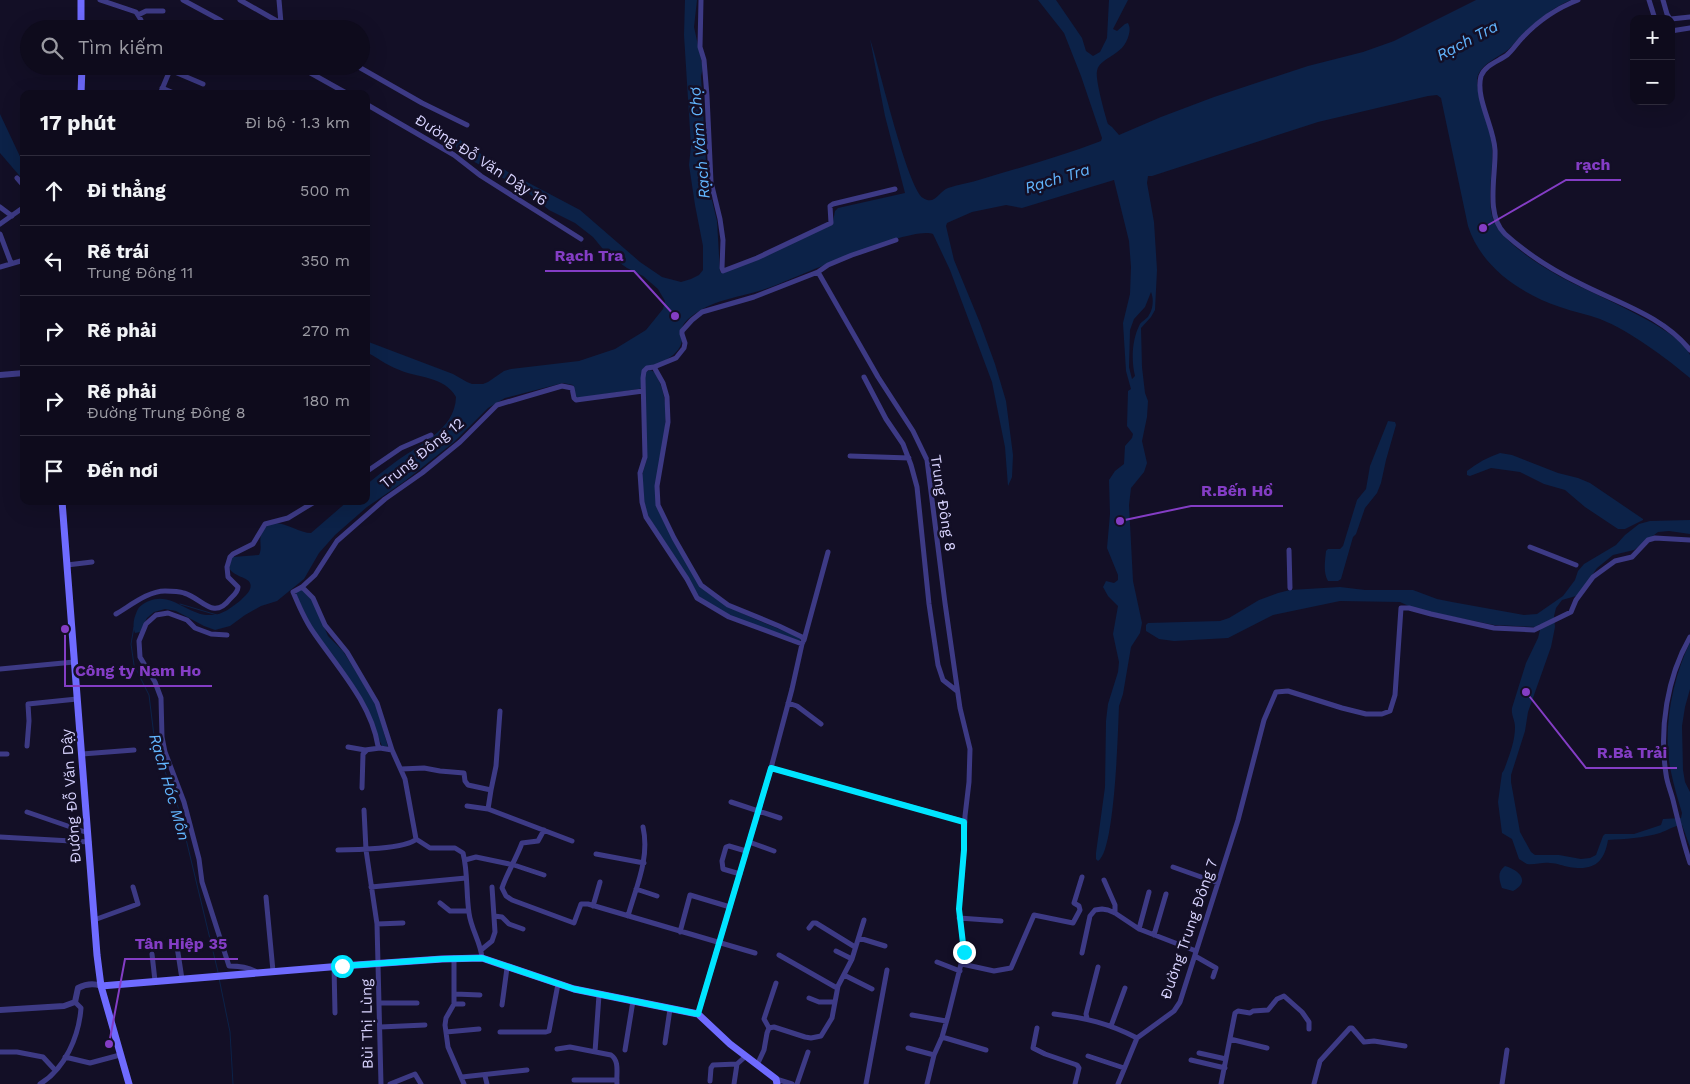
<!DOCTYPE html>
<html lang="vi">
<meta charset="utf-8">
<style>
body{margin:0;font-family:"Work Sans",sans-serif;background:#1c1929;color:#f1f3f6}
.controls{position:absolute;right:15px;top:15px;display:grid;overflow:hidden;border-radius:10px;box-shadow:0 5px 20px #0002}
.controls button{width:45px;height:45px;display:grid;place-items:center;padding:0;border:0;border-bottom:1px solid #2e2b3b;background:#0e0b1c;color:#f1f3f6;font:25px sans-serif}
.stop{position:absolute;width:15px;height:15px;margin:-11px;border:4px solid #00e5ff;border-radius:50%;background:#fff}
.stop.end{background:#00e5ff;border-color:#fff;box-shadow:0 1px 5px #0008}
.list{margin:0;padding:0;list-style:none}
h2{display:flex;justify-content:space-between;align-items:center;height:65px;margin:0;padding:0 20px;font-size:21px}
h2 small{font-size:16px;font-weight:400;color:#9b9ba3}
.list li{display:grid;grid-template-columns:32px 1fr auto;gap:15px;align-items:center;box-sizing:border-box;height:70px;padding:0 20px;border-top:1px solid #2e2b3b}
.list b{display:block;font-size:19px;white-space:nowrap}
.list p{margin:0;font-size:16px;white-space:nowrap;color:#9b9ba3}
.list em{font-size:16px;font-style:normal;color:#9b9ba3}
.icon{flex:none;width:28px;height:28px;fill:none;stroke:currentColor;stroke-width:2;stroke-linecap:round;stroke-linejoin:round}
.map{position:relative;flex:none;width:1690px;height:1084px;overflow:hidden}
.search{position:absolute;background:#0e0b1c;box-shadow:0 5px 20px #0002;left:20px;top:20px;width:350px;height:55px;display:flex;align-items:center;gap:12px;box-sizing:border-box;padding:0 18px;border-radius:28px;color:#9b9ba3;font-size:19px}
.panel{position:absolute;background:#0e0b1c;box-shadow:0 5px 20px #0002;left:20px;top:90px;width:350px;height:415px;border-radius:10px}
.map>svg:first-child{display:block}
.water{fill:#0c2248;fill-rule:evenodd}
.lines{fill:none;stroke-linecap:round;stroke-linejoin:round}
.stream{stroke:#0c2248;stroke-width:1}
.minor{stroke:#3d3a85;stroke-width:5}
.tertiary{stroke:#3d3a85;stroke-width:6}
.secondary{stroke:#6f6bff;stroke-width:7}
.route{stroke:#00e5ff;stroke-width:6}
.labels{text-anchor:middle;stroke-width:5;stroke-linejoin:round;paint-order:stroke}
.street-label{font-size:15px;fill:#d9d4ff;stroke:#130f26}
.water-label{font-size:16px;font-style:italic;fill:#62b6ff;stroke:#130f26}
.leader{fill:none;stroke:#843dc5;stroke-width:2}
.callout-dot{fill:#843dc5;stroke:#130f26;stroke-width:2}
.callout-label{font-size:16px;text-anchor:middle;font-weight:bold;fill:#843dc5;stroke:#130f26;stroke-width:5;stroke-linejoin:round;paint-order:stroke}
</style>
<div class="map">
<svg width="1690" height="1084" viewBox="0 0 1690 1084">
<rect width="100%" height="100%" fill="#130f26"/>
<path class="water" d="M685 0H697L694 27 703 68 701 76 706 162 709 188 717 221 720 272 723 273 833 221 835 211 838 208 905 193 885 116 870 39C879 65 907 187 923 198 935 206 939 191 948 188 959 184 971 183 982 179 1022 167 1062 156 1101 141L1102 138 1081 76 1064 33 1038 0H1056L1082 38 1086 51 1093 56 1100 52 1107 38 1109 0H1128L1113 29 1117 31 1125 24 1128 23C1130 27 1130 30 1129 34 1124 57 1100 56 1097 71 1095 79 1105 115 1108 124L1112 127 1119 135 1161 117 1214 97 1308 66 1363 52 1394 41 1476 0H1571C1552 8 1536 21 1522 35 1517 39 1514 44 1509 49 1499 57 1483 63 1478 75 1473 88 1491 129 1492 145 1495 171 1482 209 1499 230 1514 249 1538 264 1559 276 1585 291 1682 329 1690 355 1690 361 1690 371 1690 378 1665 357 1630 331 1600 319 1587 314 1573 312 1560 307 1521 294 1481 267 1468 226L1441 98 1437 95 1428 96 1318 122 1152 176H1148L1147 183 1154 222 1157 270 1155 310 1151 317 1141 328 1142 367 1145 393 1148 401 1147 417 1142 441 1147 463 1144 472 1131 488 1129 505 1133 581 1142 623 1140 633 1131 647 1123 694 1119 706C1118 730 1115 852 1098 861L1096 859V853L1105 787 1106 721 1108 704 1118 672 1119 662 1113 634 1118 606 1108 596 1103 587 1106 581 1114 583 1118 580V575L1107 548 1110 514 1109 480 1115 471 1124 464 1125 446 1132 438 1133 434 1127 426 1128 391 1131 389 1126 371 1123 323 1130 294 1131 267 1129 241 1114 180 1022 208 1006 205 972 212 947 223 946 226 954 260 980 323 995 364 1006 401 1013 455 1012 477 1008 486 1005 447 992 382 950 270 933 234C911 225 798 277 771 287 747 296 717 298 696 313 685 320 678 328 682 341 678 358 658 364 643 369L641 388 639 389 578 398 575 397 573 385 563 383 505 398 488 408 454 442 405 481 367 507 335 535 319 553 304 579 277 601 261 606 245 615 230 626 215 630 204 626 176 611 165 609 154 612 147 618 140 632 135 633C132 625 134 618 137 611 139 606 144 603 149 601 172 591 188 616 211 615 223 615 232 607 241 600 245 596 253 590 250 583 248 577 234 577 229 568L232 557 259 555C263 547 258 540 262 532 271 511 296 533 311 533L348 501H366V485C375 478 384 470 394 463 417 445 455 431 456 397 445 376 416 378 397 369 386 365 377 357 366 352V341L453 374 467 382 472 384H483L488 382 504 371 511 369 579 361 615 349 646 330 663 309 665 301 658 289 643 276 627 268 607 254 593 237 575 223 549 210 526 191 464 156C458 151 453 146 457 138L508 172 580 210 640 262 662 277 681 282 691 279 699 275 703 270V246L695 205 689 165 691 146 684 35ZM1151 292C1154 299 1153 309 1149 315 1147 319 1142 321 1140 324 1132 339 1131 360 1135 376L1132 379 1129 367 1130 330 1134 319 1145 307Z
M0 114 24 165V181L0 153Z
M650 370C656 372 657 375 659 381 676 419 656 460 656 498 656 507 694 574 701 587 729 612 767 623 801 638L800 641 730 617 697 595 647 514 644 502 642 475 647 459 644 379 646 372Z
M1388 421 1395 422 1396 425 1386 460 1381 483 1377 493 1365 508 1356 534 1353 537 1341 579 1338 581H1328C1323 573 1325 561 1326 551L1328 549H1340L1343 546 1357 500 1366 489 1370 466Z
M1500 453 1512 455 1558 473 1578 478 1590 483 1643 519V520L1625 529H1618L1585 507 1565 490 1544 484 1520 472 1491 468 1470 476 1467 475V471C1477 463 1488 457 1500 453Z
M1690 520V534L1669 531 1658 532 1634 550 1613 555 1597 568 1581 591 1576 596 1562 600 1556 608 1554 616 1555 627 1551 647 1528 712 1525 731 1511 775V782L1520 832 1531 852 1535 855H1559L1581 859 1590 858 1596 855 1603 836 1605 834H1634L1661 825 1663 819 1681 818 1682 813C1678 800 1674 786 1671 772 1662 731 1672 680 1690 642V689L1685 707 1682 726 1683 770 1685 782 1690 792V847L1682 825C1673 826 1668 830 1660 833 1643 838 1625 839 1608 840 1604 863 1594 871 1569 867 1563 866 1557 863 1550 863 1542 862 1535 865 1527 864L1519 859 1512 839 1502 833 1498 802 1502 773 1504 770C1509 756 1515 742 1515 727 1515 720 1511 715 1512 708L1526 663 1538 638 1541 626 1540 624 1536 627 1494 625 1415 609 1400 602 1340 601 1273 615 1228 638 1174 641 1159 639 1146 631V625L1148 623 1220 621 1229 618 1259 600 1278 593 1290 590 1340 587 1365 590H1413L1437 599 1452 602 1524 615 1537 614 1563 596 1575 580 1578 571 1584 564 1616 545 1625 535 1639 524 1650 521Z
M301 588 311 596 328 636 343 651 375 702 388 747 382 746 357 690 314 631 296 595V592Z
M1505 866C1519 870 1531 881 1513 891L1502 888C1499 879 1497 872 1505 866Z"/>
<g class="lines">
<path class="stream" d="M180 604 217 615
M134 627 131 644 134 665 149 695 155 744 179 810 218 972
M219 978 230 1032 233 1084"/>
<path class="minor" d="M100 0 136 12 141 20 140 29
M183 0 220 20 231 29
M240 0 291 29
M279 0 281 23
M701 0 700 47 704 60 707 96 711 182 720 219 723 240 722 268 723 271 757 258 831 223 830 206 833 204 895 189
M1578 0C1557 8 1538 21 1522 38 1517 43 1513 50 1507 55 1499 61 1485 65 1481 76 1475 98 1494 127 1495 150 1496 175 1485 215 1505 234 1527 254 1554 271 1581 284 1618 303 1663 316 1690 350
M1649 0 1655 19
M1663 0 1667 14 1670 19
M138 15 146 11H163
M1671 19 1690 17
M1671 31 1690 28
M151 66 162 68 168 66
M298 66 348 94
M357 66 422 103 467 125
M170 70 203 84
M162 88 176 94
M160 94 170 70 169 66
M366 104 454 155 481 176 581 239
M17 178 24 186
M0 207 12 216
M0 224 24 207
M0 234 11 263
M0 267 24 260
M818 272 878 377 913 431 927 460 945 603 960 708 970 749 969 782 965 816 964 850 959 909 964 952 948 1016 942 1037 934 1055 927 1084
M23 303H24
M654 367 676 358 684 348 685 343 682 334V331L692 320 702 312 754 297 818 272 828 265 852 255 896 240
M864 377 886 419 903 444 911 465 917 487 929 604 938 665 943 680 957 691
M850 456 909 458
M366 472 401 448 431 435
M1530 547 1576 565
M1289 550 1290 588
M67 565 92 562
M302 587 293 592C299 606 305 621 314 633 338 668 371 703 378 746L380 748 392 750 405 779 416 839C407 849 352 850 338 850
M116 614C130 606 148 591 165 591 171 591 178 591 184 593 202 598 213 621 230 599 234 595 238 592 238 587L228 577 227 567 230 557 233 554 253 544 265 524 288 518 316 501
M227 635 211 634 195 628 187 620 168 613 156 615 146 624 139 641 140 657 155 682 161 698 162 737 165 752 184 802 199 859 202 882 229 966C239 966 250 967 258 973
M1690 637C1667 677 1659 729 1666 774 1667 783 1671 792 1673 800 1678 821 1683 842 1690 863
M804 640 828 552
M0 669 74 662
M788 703 797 706 821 724
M27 746 29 721 28 704 77 699
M348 747 365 750 380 748
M392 750 377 703 347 652 325 625 313 598 302 587 315 575 337 541 385 499 422 473 460 442 497 405 562 386 572 388 574 398 576 400 643 391
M0 754H7
M82 754 134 750
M771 768 965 822
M401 769 424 768 440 771 464 773 465 781 468 785 491 790 488 809 572 841
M362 788 363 754 367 750
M491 790 496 766 500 711
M731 802 780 818
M467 806 488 809
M364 810 366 850 377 924 381 1084
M27 812 88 833
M544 830 538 841 522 843C516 859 507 873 502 888L506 896 512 900 574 923 581 904H588L755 953
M0 837 89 842
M416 839 430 848H455L463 853C468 872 466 893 469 913 471 929 481 943 482 958
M749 842 774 851
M596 854 644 863
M465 860 476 857 514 865 544 875
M1173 867 1218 883
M740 874 723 869 722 861 726 847 729 846 746 851
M1104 880 1115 905V913
M371 887 466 878
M636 889 657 896
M266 897 273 971
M440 903 450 911H468
M593 906 600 882
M494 916 502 917 509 924 523 929
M628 916C636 887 650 858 643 827
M959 918 1001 921
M94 920 138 904 133 887
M377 924 403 923
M809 928 813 923H816L855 947
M1139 929 1149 892
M680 932 690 895 730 907
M1154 935 1166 894
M859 938 885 946
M176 940 182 979
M481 950 492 941 495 932 492 887
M836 951 852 959
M1082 953 1090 916 1095 910 1102 909 1108 910 1115 913 1139 929 1196 951
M152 954 155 981
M779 955 837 988
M1195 956 1216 968 1213 977
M454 958V1004L446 1018 445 1025 448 1047 464 1084
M937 962 960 971
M962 964 994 971 1011 968 1034 915 1073 923 1080 910 1079 906 1074 903 1082 877
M334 966 335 1013
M844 975 872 989
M455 994 480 995
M809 998 819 1002H834
M380 1003H417
M454 1004H463
M502 1005 507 968
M698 1014 771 768 792 689 802 644 729 617 697 598 687 579 646 517 642 502 640 473 645 457 643 378 644 371 647 368 654 367 663 383 667 397 668 422 657 486 658 505 674 538 701 585 728 605 779 626 802 637 804 640 802 644
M1054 1014C1086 1018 1108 1023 1137 1038
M912 1015 946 1021
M1087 1018 1086 1014 1098 967
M1111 1026 1125 988
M380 1027 425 1025
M769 1028 764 1019 776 983
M1037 1028 1033 1048 1045 1054 1077 1065 1079 1068 1075 1084
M446 1032 479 1029
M500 1032H546L549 1031 558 984
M942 1037 986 1050
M1230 1039 1267 1048
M665 1043 670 1009
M908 1048 934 1055
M557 1049 570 1047 611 1055C620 1061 616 1074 617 1084
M625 1050 633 1001
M0 1052H17L43 1057 55 1070
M595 1052 599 995
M1199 1053 1226 1059
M1088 1056 1124 1068
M65 1057 90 1063 120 1055
M1191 1060 1225 1068
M757 1065 764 1050 767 1033 769 1028 774 1027 805 1037 811 1038 821 1036 832 1018 838 986 852 959 864 920
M485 1076 487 1084
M462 1077 527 1070
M776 1079 792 1084
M574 1080H617
M710 1081 711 1068 713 1065 737 1064 746 1056
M40 1084C65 1069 79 1036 81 1008L75 1002
M390 1084 415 1074 421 1084
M734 1084 737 1064
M797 1084 808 1052
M866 1084 887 970
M1118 1084 1137 1038 1174 1011 1180 1002 1238 820 1264 720 1276 692 1288 691 1342 708 1366 714H1382L1390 711 1395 695 1401 608H1409L1431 614 1494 628 1534 630 1571 612 1576 600 1593 577 1615 561 1632 557 1648 540 1655 538 1690 540
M1221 1084 1235 1013 1238 1011 1250 1013 1253 1011 1268 1010 1277 999 1284 996 1302 1012 1309 1022V1029
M1314 1084 1320 1061 1350 1028H1352L1364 1042 1374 1041 1405 1046
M1502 1084 1507 1050"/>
<path class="tertiary" d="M0 375 24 373
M0 1010 64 1006 75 1002 78 988C86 984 93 983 101 986"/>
<path class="secondary" d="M81 0V29
M81 94 82 66
M62 501 97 955 101 986 129 1084
M101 986 342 966 442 959 482 958 574 989 698 1014 730 1044 776 1079 777 1084"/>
</g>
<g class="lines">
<path class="route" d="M342 966 442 959 482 958 574 989 698 1014 771 768 964 822V850L959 909 964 952"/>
</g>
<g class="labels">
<g class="street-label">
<text transform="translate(481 160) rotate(33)" y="5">Đường Đỗ Văn Dậy 16</text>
<text transform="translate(422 453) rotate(-39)" y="5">Trung Đông 12</text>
<text transform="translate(943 503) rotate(81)" y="5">Trung Đông 8</text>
<text transform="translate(71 796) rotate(-94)" y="5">Đường Đỗ Văn Dậy</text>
<text transform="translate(1189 929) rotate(-71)" y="5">Đường Trung Đông 7</text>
<text transform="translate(367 1024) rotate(-91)" y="5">Bùi Thị Lùng</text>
</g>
<g class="water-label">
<text transform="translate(1467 40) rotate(-28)" y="6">Rạch Tra</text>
<text transform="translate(699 143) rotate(-95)" y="6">Rạch Vàm Chợ</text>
<text transform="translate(1057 178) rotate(-17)" y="6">Rạch Tra</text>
<text transform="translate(170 787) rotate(74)" y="6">Rạch Hóc Môn</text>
</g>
</g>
<path class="leader" d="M1483 228L1566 180H1621M675 316L634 271H545M1120 521L1191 506H1283M65 629L65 686H212M1526 692L1586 768H1677M109 1044L125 959H238"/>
<g class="callout-dot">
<circle cx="1483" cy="228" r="5"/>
<circle cx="675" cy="316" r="5"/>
<circle cx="1120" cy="521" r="5"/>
<circle cx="65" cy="629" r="5"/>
<circle cx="1526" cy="692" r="5"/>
<circle cx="109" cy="1044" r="5"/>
</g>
<g class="callout-label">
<text x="1593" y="170">rạch</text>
<text x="589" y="261">Rạch Tra</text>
<text x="1237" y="496">R.Bến Hồ</text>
<text x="138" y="676">Công ty Nam Ho</text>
<text x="1632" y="758">R.Bà Trải</text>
<text x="181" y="949">Tân Hiệp 35</text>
</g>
</svg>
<div class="controls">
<button>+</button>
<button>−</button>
</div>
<div class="stop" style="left:342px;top:966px"></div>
<div class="stop end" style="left:964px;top:952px"></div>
<div class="search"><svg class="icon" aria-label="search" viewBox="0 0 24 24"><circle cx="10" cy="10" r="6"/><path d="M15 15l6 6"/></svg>Tìm kiếm</div>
<section class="panel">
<h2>17 phút<small>Đi bộ · 1.3 km</small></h2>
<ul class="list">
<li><svg class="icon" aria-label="ahead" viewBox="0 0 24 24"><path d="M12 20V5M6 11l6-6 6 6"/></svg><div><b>Đi thẳng</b></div><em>500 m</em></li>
<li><svg class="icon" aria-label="left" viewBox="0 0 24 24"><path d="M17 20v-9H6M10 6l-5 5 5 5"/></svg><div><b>Rẽ trái</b><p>Trung Đông 11</p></div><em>350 m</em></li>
<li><svg class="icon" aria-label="right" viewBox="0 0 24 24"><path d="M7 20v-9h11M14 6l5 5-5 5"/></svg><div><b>Rẽ phải</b></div><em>270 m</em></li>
<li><svg class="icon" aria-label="right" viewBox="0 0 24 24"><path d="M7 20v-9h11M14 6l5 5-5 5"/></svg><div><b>Rẽ phải</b><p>Đường Trung Đông 8</p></div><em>180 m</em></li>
<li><svg class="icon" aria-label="arrive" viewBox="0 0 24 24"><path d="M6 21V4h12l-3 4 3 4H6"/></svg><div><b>Đến nơi</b></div></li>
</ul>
</section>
</div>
